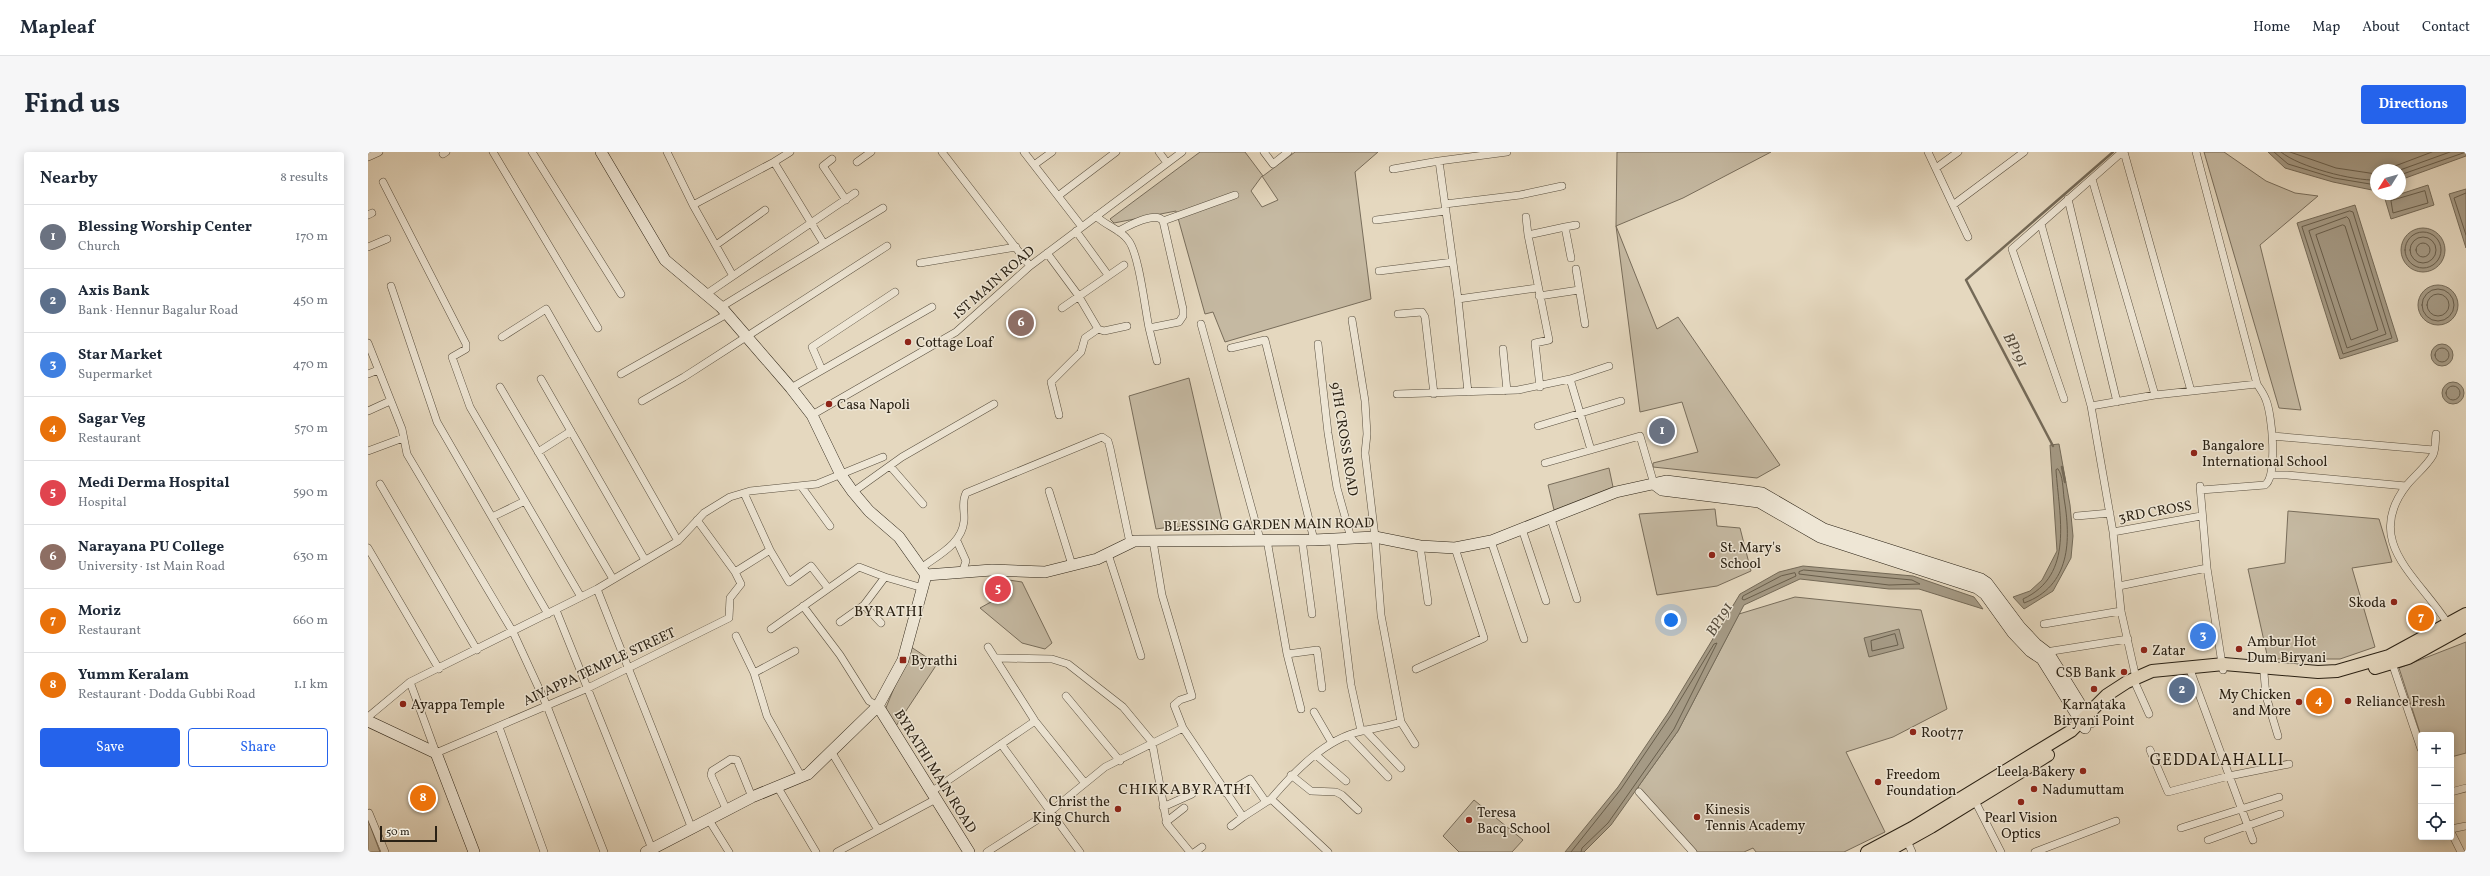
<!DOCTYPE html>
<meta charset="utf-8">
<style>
body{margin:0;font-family:Vollkorn,serif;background:#f6f6f7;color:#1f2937}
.controls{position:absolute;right:12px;bottom:12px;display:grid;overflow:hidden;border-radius:4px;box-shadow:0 2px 10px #0003}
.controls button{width:36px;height:36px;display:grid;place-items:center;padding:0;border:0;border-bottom:1px solid #e0e1e3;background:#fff;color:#1f2937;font:20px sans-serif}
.compass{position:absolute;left:2002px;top:12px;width:36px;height:36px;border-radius:50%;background:#fff;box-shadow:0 2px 10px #0003;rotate:233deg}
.scale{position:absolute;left:12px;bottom:10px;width:57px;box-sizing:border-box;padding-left:4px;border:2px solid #2a2114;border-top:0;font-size:11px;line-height:14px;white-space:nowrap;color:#2a2114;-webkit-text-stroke:3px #eee6d5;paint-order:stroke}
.you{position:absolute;left:1303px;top:468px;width:14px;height:14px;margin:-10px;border:3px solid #fff;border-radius:50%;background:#1a73e8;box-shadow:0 0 0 6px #1a73e833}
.badge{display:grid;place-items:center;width:26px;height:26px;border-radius:50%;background:#2563eb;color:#fff;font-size:13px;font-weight:700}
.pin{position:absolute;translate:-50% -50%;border:2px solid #fff;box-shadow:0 1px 4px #0006}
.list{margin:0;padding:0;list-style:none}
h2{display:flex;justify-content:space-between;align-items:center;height:52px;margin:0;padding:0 16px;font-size:17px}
h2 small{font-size:13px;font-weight:400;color:#747a83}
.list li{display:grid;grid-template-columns:26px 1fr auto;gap:12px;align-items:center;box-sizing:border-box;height:64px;padding:0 16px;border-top:1px solid #e0e1e3}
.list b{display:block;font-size:15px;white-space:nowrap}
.list p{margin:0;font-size:13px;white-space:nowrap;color:#747a83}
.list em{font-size:13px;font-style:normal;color:#747a83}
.actions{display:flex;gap:8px;padding:12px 16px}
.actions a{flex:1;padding:9px 0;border:1px solid #2563eb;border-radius:4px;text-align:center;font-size:14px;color:#2563eb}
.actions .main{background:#2563eb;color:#fff}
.icon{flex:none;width:22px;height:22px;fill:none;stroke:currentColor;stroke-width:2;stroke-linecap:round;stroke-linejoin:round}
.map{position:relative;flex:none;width:2098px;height:700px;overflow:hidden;border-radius:4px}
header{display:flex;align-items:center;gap:24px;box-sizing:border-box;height:56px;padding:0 20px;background:#fff;border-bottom:1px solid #e0e1e3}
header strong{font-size:19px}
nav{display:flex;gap:22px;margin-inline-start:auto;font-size:14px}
.intro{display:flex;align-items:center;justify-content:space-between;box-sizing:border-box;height:96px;padding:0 24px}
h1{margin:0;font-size:28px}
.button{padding:10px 18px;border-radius:4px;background:#2563eb;color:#fff;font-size:14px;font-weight:700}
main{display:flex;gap:24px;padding:0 24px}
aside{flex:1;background:#fff;border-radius:4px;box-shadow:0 2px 10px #0003}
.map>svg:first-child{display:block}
.green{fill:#c5b9a2;stroke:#786d5b;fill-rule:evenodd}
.water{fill:#a59a85;stroke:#746a58}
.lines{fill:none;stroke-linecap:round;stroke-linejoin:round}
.shore{stroke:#685e4c;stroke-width:1}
.stream{stroke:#746a58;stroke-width:2.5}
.street-casing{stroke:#594f3f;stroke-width:8}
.secondary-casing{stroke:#2a2114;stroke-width:12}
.primary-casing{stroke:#2a2114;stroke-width:14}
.street{stroke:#eee6d5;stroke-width:7}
.secondary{stroke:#eee6d5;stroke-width:11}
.primary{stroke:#e5d8bf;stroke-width:12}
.poi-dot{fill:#8f2418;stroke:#eee6d5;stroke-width:1.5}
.labels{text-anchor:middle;stroke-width:3;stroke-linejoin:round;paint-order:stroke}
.street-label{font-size:14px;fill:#2a2114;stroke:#eee6d5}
.poi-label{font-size:14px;fill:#2a2114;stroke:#eee6d5;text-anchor:start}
.water-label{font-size:15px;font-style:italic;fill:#554b3c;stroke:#eee6d5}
.neighbourhood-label{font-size:15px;letter-spacing:1px;fill:#2a2114;stroke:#eee6d5}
.quarter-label{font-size:16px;letter-spacing:1px;fill:#2a2114;stroke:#eee6d5}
</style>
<header>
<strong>Mapleaf</strong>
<nav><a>Home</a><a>Map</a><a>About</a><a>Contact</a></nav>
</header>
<div class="intro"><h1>Find us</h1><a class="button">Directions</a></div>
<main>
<aside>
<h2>Nearby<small>8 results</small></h2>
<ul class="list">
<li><span class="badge" style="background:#6b7280">1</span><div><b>Blessing Worship Center</b><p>Church</p></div><em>170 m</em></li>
<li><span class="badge" style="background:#5c6f8a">2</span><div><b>Axis Bank</b><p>Bank · Hennur Bagalur Road</p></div><em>450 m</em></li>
<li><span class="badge" style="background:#3f7fe0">3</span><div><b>Star Market</b><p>Supermarket</p></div><em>470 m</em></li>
<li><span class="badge" style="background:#e8710a">4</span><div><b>Sagar Veg</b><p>Restaurant</p></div><em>570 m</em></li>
<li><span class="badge" style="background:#e0444e">5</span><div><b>Medi Derma Hospital</b><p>Hospital</p></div><em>590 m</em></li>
<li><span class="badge" style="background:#8d6e63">6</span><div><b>Narayana PU College</b><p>University · 1st Main Road</p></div><em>630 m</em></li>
<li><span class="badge" style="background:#e8710a">7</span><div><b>Moriz</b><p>Restaurant</p></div><em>660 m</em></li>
<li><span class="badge" style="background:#e8710a">8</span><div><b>Yumm Keralam</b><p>Restaurant · Dodda Gubbi Road</p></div><em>1.1 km</em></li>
</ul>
<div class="actions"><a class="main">Save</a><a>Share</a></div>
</aside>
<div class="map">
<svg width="2098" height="700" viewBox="0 0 2098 700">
<rect width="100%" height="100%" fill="#e5d8bf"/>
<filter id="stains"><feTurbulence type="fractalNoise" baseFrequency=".005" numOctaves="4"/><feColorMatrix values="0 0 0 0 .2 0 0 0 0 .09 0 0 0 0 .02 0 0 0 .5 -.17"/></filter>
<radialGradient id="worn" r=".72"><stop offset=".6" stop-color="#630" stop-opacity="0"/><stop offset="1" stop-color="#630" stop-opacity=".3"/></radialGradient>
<path class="green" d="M832 0H877L895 24 927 0H1010L987 20 1003 147 857 190 845 160 837 162 808 59 746 71 742 67ZM894 24 910 48 894 55 883 39Z
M1249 0H1403L1315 46 1248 74 1289 177 1310 165 1412 313 1389 326 1285 315V311L1330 300 1314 250 1272 260 1248 74Z
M1836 0H1856L1898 29 1927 41 1950 44 1892 93 1933 258 1911 256Z
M821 226 856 378C833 375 811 373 788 377L761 244Z
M1241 316 1245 335 1186 358 1180 333Z
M1347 357 1349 374 1372 376 1383 419 1349 434 1289 443 1271 362Z
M1920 359 2011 367 2024 410 1984 416 2007 495 1972 507H1900L1880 417 1917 411Z
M634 427 654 430 684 491 677 497 654 491 612 456 641 440Z
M1427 445 1553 458 1579 557 1525 585 1478 600 1517 680 1476 700H1388L1385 696 1376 700H1328L1270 635 1310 579 1371 462Z
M2098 490V601L2083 605V583L2053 584 2031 516Z
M543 495 569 512 528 574 517 558Z
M1106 648 1155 688 1144 700H1091L1075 684Z
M0 668 12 700H0Z"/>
<path class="water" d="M1900 0H2098V4L2032 28V18H2008V36L2004 38 1965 30 1917 16Z
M2060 33 2066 53 2023 67 2017 47Z
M2098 37V96L2081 42Z
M1987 53 2030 189 1972 207 1929 71Z
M2033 98a22 22 0 1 1 44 0a22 22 0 1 1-44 0Z
M2050 153a20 20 0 1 1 40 0a20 20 0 1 1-40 0Z
M2063 203a11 11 0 1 1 22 0a11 11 0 1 1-22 0Z
M2074 241a11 11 0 1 1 22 0a11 11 0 1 1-22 0Z
M1691 292 1702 353 1705 384 1703 406 1685 439 1656 457 1645 445 1662 439 1674 428 1689 399 1682 293Z
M1435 414 1545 424 1606 445 1615 457 1551 437H1521L1432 427 1376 453 1310 579 1243 673 1216 700H1197L1250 635 1300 561 1372 442 1411 420Z
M1531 477 1536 496 1501 505 1496 486Z"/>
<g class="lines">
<path class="shore" d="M1906 0 1920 12 1966 26 2008 33
M1913 0C1931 15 1985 29 2008 28
M1922 0 1968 16 2008 22
M2021 18 2027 14 2064 0
M2032 18 2082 0
M2032 23 2098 0
M2057 39 2060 51 2025 61 2023 49Z
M2098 41 2086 46 2098 83
M1982 59 1985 60 2024 186 1975 202 1934 75Z
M1979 65 1981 67 2018 182 1979 196 1941 79Z
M1975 73 1977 74 2010 178 1983 188 1948 83Z
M2037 98a18 18 0 1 1 36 0a18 18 0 1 1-36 0Z
M2042 98a13 13 0 1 1 26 0a13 13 0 1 1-26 0Z
M2048 98a7 7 0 1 1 14 0a7 7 0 1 1-14 0Z
M2054 153a16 16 0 1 1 32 0a16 16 0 1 1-32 0Z
M2059 153a11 11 0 1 1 22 0a11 11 0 1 1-22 0Z
M2067 203a7 7 0 1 1 14 0a7 7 0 1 1-14 0Z
M2078 241a7 7 0 1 1 14 0a7 7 0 1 1-14 0Z
M1690 317C1695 323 1695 338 1696 346 1703 388 1703 434 1656 451L1655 447C1707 423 1691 364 1688 318Z
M1436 418 1544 428 1552 432 1521 433 1431 422V420Z
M1427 421 1428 424 1376 448 1374 447 1375 444 1413 424Z
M1527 482 1530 493 1504 499 1503 489Z
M1203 700 1253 637 1303 563 1346 492 1349 491 1306 577 1240 671 1214 696 1213 700"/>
<path class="stream" d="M1685 294 1598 128 1745 0
M1694 315 1697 330"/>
<g class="street-casing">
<path id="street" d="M125 0 230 176
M164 0 253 142
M299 0 325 53 365 124
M422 0 406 10 456 92
M574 0 662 114
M656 0 714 75
M791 0 799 11
M896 0 905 12 920 0
M1560 0 1600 85
M1756 0 1823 239
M1828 0 1889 232C1892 237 1896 242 1898 248 1904 262 1910 324 1897 333L1833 338
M75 2 78 0
M0 5 11 0
M464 7 455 14 478 48
M489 10 503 0
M666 13 684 0
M1568 16 1590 0
M1025 17 1071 9
M1724 27 1787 243
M15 30 98 192V197L84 205 102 255 213 445
M690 44 748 0
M1700 47 1749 250
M1077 52 1152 43 1194 34
M325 53 406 10
M1585 53 1656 0
M0 63 4 61
M728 64C738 74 752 77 760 88 771 101 777 157 781 176L811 170 815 164V157L795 69C787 58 759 75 750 79
M1158 65 1160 83
M1008 68 1078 59
M795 69 867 43
M1673 72 1723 254 1745 380 1753 459 1768 526
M1197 75 1208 73
M708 79 740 123
M348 93 397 58
M0 95 19 87
M679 101 710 143 730 177 736 179 759 174
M552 111 648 95
M1208 117 1217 172
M1011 119 1085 110
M23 134 69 270 180 462
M337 143 487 41
M1171 144 1211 138
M1090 147 1071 9 1139 0
M353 155 515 56
M694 156 756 113
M1030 162 1054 160 1057 165 1066 242
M984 168 997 249 999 282 997 301 1007 385 1013 463 1033 570 1047 592
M833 172 892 387
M781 176 789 209
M134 185 178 157 310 389
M0 191 34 277 39 302 145 480 179 554 236 700
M950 192 960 281 969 336 983 386
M863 196 897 188 946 388
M1135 197 1139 239
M454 218 444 195 527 140
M0 222 10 218
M253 222 359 162
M173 227 277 408
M1202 227 1241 214
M132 235 245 427
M1172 235 1167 191 1181 188 1160 83 1197 75 1203 106
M423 236 564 155
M1100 240 1090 147 1169 136
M1029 242 1150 238 1202 227 1223 298
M1696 247 1644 97 1754 0
M274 249 316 225 519 94
M1723 254 1787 243 1889 232
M0 259 22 249
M444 263 588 180 662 114 814 0
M691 263 683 230 713 200 717 186 730 177
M1170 274 1253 249
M2068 282C2067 288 2068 297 2065 303 2059 314 2047 323 2039 333 1994 390 2051 425 2080 472
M1904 284 2066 298
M0 299 35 286
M170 300 203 279
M1177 311 1272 284 1286 332
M522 314 555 352
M1903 323H1919L2038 334
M12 332 109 498
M433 334 462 374
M1832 334 1839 416 1855 518
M681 339 704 413
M485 340 534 305 626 252
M376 341 402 398 421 430 443 414 460 436
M1709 364 1742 361
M124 365 157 349
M1183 367 1209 447
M329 368 367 420
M1154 377 1178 449
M1745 380 1833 364
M965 387 983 533 993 579
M899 388 919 502 933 557
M934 388 944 462
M589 389 598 409 594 421
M785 389 794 443 824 544 812 548 806 553 815 576 875 665 903 647
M1123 389 1156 487
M1052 394 1060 450
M0 396 71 517
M740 402 773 504
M553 416C570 403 594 392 596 369 597 358 593 351 598 341L734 285 740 289 742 296 762 391
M1751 434 1839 416
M229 437 324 677
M496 453 513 471
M435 454 472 503 501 549 510 554
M188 458 284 697
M472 470 496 453 517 425
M1676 472 1753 459
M403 477 491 415 517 425 555 436
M368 484 386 521 399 564 433 624
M620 495 667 569 716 630
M1684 499 1760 487
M919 502 949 498 954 536
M629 506 684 507 700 512 755 555 784 590 799 672 822 700
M2023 508 2053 597
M1821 515 1885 688
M1048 517 1116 486 1087 396
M386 521 427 499
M1896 521 1898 544 1910 584
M42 530 68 601 220 536 361 466 362 446 373 432 367 420 402 398
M1768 533 1781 562
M698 544 752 609
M946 560 964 591
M0 565 42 530 229 437 310 389 336 361 362 345 382 339 449 332 515 305
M131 575 176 700
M997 578 1033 616
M981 584 1020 625
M633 592 712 700
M1782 598 1800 640 1861 624 1921 612
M463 599 510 678
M948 603 978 629
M923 623 943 639 968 640 974 643 990 658
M409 634 448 700
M563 640 667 569
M1271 640 1325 700
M2083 640 2098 636
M858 641 882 627 898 650
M1607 649 1633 700
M795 655 824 642
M359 659 343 623 344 619 363 607 369 608 384 645
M1 661 17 700
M341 668 361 700
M798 670 816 656
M863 674 875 665
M1813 676 1911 645
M2083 677 2098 674
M2083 680 2093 700
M1840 688 1912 662
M1539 689 1544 700
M469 700 568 647
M619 700 683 659 737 615 815 576
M827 700 834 695
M960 700 903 647C927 619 957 587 994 579 1007 576 1021 574 1033 570
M1667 700 1748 669"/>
</g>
<g class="secondary-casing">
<path id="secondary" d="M233 0 297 108 353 155 423 236 444 263 473 323 485 340 501 359 531 385 558 423 535 508 510 554 440 622 384 645 278 700
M1286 332 1294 338 1391 350 1452 385 1609 436 1617 442 1645 481 1662 499 1674 507 1717 576
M558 423 624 418 677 420 729 407 766 389 946 388 1007 385 1052 394 1087 396 1123 389 1248 340 1298 329 1394 341 1456 377 1613 427 1619 431 1652 475 1668 492 1681 502 1723 570
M510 554 601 700
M0 569 68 601 106 700"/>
</g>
<g class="primary-casing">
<path id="primary" d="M2007 516 2040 506 2098 474
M1499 700 1544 676 1703 579 1739 543 1759 530 1784 519 1856 512 1950 520 1969 519 2021 504 2098 462
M1518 700 1563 675 1680 603"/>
</g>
<use href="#street" class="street"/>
<use href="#secondary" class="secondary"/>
<use href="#primary" class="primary"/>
</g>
<g class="poi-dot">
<circle cx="540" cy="190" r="4"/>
<circle cx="461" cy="252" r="4"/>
<circle cx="1826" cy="301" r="4"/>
<circle cx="1344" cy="403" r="4"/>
<circle cx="2026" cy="450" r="4"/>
<circle cx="1871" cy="497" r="4"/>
<circle cx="1776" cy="498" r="4"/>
<rect x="531" y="504" width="8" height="8" rx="2"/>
<circle cx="1756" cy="520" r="4"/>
<circle cx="1726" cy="537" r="4"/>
<circle cx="1980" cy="549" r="4"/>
<circle cx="1931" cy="550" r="4"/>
<circle cx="35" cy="552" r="4"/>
<circle cx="1545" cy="580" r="4"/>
<circle cx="1715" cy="619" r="4"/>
<circle cx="1510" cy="630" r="4"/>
<circle cx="1666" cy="637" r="4"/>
<circle cx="1653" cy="650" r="4"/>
<circle cx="750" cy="657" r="4"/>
<circle cx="1329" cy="665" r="4"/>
<circle cx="1101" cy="668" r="4"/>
</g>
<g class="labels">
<g class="street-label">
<text transform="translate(625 130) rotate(-41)" y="5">1ST MAIN ROAD</text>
<text transform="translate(977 287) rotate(81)" y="5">9TH CROSS ROAD</text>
<text transform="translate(1787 359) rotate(-10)" y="5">3RD CROSS</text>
<text transform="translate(901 372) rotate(-1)" y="5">BLESSING GARDEN MAIN ROAD</text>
<text transform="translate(231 514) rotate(-25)" y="5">AIYAPPA TEMPLE STREET</text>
<text transform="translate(568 619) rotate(58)" y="5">BYRATHI MAIN ROAD</text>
</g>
<g class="poi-label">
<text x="548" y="195">Cottage Loaf</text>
<text x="469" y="257">Casa Napoli</text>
<text x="1834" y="298">Bangalore<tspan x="1834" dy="16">International School</tspan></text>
<text x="1352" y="400">St. Mary's<tspan x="1352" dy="16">School</tspan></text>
<text x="2018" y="455" text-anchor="end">Skoda</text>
<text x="1879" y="494">Ambur Hot<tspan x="1879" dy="16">Dum Biryani</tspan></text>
<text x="1784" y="503">Zatar</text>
<text x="543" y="513">Byrathi</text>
<text x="1748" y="525" text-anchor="end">CSB Bank</text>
<text x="1923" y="547" text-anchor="end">My Chicken<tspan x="1923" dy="16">and More</tspan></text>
<text x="1988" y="554">Reliance Fresh</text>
<text x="43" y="557">Ayappa Temple</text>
<text x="1726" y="557" text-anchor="middle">Karnataka<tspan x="1726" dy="16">Biryani Point</tspan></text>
<text x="1553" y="585">Root77</text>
<text x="1707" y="624" text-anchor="end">Leela Bakery</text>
<text x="1518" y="627">Freedom<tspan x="1518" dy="16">Foundation</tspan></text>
<text x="1674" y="642">Nadumuttam</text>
<text x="742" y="654" text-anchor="end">Christ the<tspan x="742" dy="16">King Church</tspan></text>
<text x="1337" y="662">Kinesis<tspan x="1337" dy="16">Tennis Academy</tspan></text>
<text x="1109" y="665">Teresa<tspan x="1109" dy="16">Bacq School</tspan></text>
<text x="1653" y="670" text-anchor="middle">Pearl Vision<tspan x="1653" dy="16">Optics</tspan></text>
</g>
<g class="water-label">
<text transform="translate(1648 198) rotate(62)" y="5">BP191</text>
<text transform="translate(1351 467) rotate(-59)" y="5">BP191</text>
</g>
<g class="neighbourhood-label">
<text x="521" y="464">BYRATHI</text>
<text x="817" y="642">CHIKKABYRATHI</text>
</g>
<g class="quarter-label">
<text x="1849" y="613">GEDDALAHALLI</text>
</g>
</g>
<rect width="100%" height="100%" filter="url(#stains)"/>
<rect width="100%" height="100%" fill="url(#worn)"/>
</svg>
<div class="controls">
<button>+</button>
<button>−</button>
<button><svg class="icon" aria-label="locate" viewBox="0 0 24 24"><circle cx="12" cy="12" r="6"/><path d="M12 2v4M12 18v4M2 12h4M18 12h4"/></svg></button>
</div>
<svg class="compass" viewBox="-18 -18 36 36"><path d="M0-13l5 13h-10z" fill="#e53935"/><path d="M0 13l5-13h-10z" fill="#747a83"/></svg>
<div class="scale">50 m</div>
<div class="you"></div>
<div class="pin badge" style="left:1294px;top:279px;background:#6b7280">1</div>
<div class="pin badge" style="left:1814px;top:538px;background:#5c6f8a">2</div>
<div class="pin badge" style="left:1835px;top:484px;background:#3f7fe0">3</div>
<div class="pin badge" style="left:1951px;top:549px;background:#e8710a">4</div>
<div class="pin badge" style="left:630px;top:437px;background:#e0444e">5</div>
<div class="pin badge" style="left:653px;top:171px;background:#8d6e63">6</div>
<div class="pin badge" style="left:2053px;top:466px;background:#e8710a">7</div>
<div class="pin badge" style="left:55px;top:646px;background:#e8710a">8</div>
</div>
</main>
